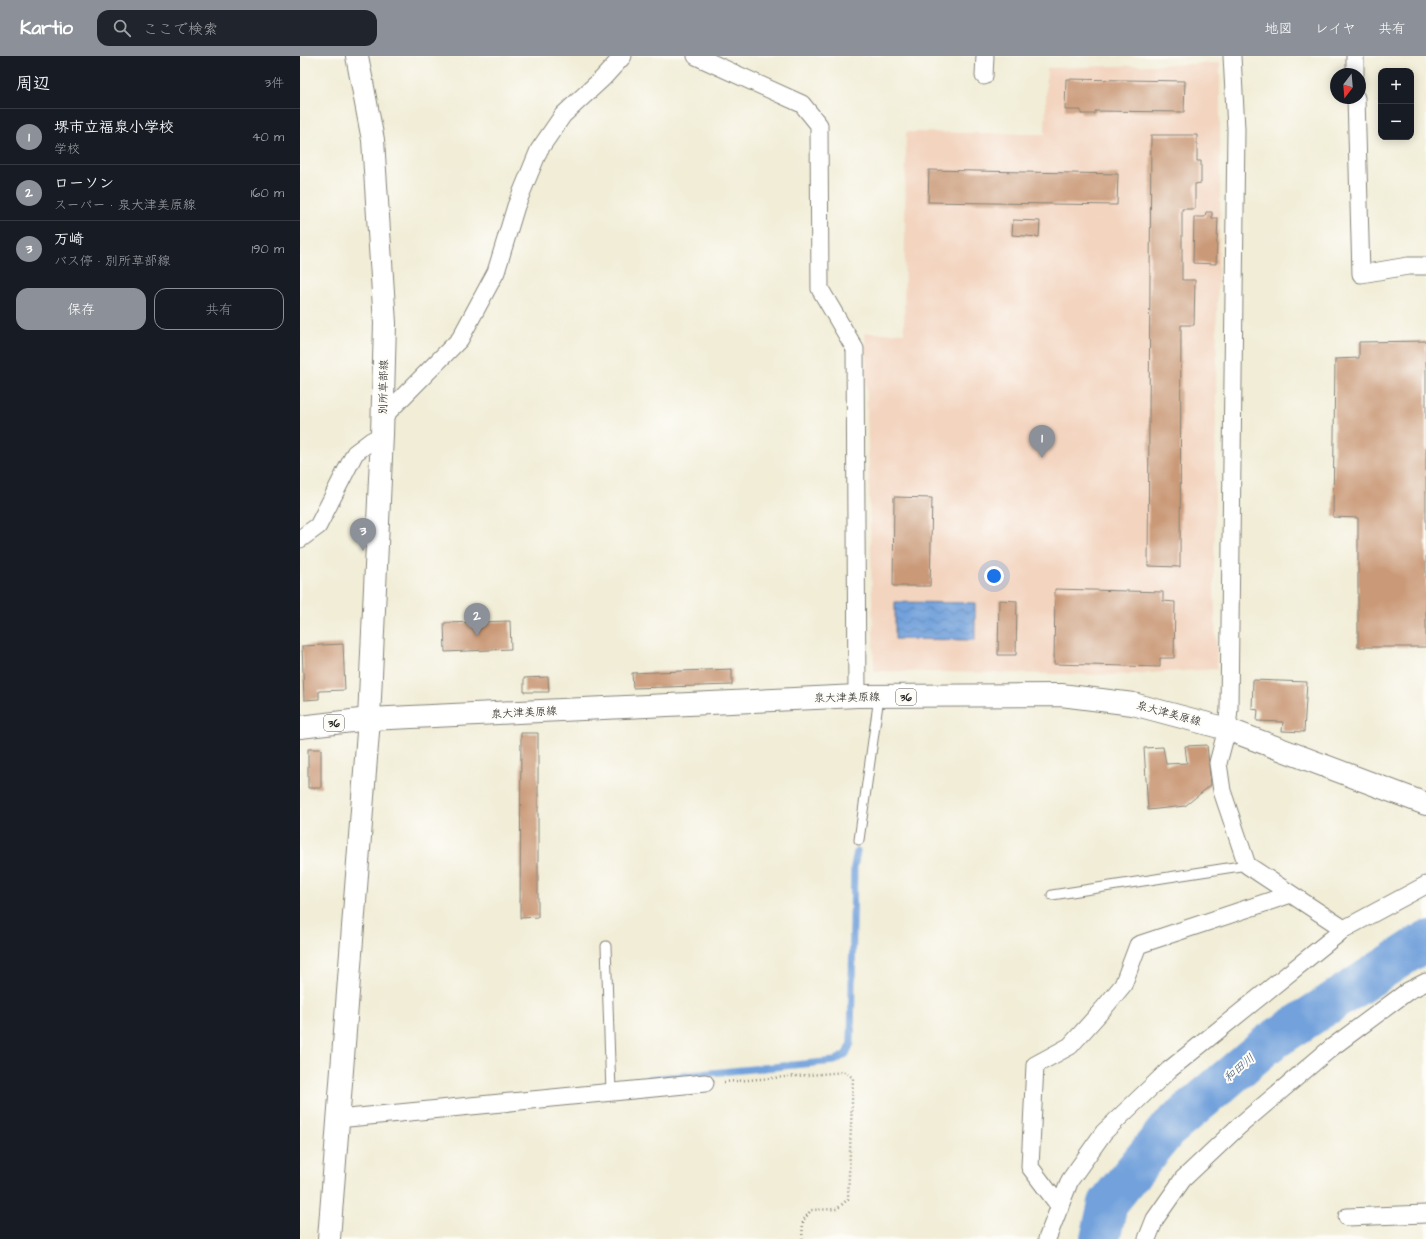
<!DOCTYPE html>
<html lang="ja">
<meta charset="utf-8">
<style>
body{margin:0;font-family:"Architects Daughter","Klee One",sans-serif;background:#20242c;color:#f1f3f6}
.controls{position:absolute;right:12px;top:12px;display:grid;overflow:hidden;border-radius:8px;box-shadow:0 2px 10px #0003}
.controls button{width:36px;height:36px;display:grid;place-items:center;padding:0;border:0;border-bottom:1px solid #363941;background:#171b24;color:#f1f3f6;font:20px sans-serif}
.compass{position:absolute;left:1030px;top:12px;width:36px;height:36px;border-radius:50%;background:#171b24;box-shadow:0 2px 10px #0003;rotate:196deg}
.you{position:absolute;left:694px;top:520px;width:14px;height:14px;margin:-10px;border:3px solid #fff;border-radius:50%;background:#1a73e8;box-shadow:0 0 0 6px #1a73e833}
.badge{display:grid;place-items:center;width:26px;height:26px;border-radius:50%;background:#8c9099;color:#fff;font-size:13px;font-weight:700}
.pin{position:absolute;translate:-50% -33px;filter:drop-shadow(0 1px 2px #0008)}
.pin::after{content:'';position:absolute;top:21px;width:14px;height:12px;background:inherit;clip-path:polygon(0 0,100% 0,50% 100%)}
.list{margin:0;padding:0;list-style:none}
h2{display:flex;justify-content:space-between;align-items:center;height:52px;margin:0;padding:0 16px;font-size:17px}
h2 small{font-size:13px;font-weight:400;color:#9ea1a6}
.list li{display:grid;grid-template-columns:26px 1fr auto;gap:12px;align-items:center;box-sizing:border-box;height:56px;padding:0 16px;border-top:1px solid #363941}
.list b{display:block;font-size:15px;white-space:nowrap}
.list p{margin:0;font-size:13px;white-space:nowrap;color:#9ea1a6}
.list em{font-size:13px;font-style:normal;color:#9ea1a6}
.actions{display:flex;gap:8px;padding:12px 16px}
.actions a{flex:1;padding:9px 0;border:1px solid #8c9099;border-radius:12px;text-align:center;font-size:14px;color:#8c9099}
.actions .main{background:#8c9099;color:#fff}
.icon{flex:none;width:22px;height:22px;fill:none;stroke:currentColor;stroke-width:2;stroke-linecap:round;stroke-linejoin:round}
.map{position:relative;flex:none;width:1126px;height:1183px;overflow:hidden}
header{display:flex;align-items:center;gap:24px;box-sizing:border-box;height:56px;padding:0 20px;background:#8c9099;color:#fff}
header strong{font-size:19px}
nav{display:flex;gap:22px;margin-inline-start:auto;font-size:14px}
.search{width:280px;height:36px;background:#20242c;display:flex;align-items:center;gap:10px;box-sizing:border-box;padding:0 14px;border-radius:12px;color:#9ea1a6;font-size:15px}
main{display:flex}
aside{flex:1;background:#171b24}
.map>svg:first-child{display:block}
.built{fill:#f3d4bf}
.water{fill:url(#water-waves);stroke:#475e7c}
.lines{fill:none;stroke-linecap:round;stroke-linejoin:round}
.stream{stroke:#72a1db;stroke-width:7}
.river{stroke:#72a1db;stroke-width:40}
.building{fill:#ca9a78}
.lane-casing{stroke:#86847a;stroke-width:11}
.street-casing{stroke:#86847a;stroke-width:19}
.secondary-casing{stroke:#86847a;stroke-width:24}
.primary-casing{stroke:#86847a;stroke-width:24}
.path{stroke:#86847a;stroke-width:2.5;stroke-dasharray:1 3;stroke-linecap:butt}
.lane{stroke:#fff;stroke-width:9}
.street{stroke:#fff;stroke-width:17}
.secondary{stroke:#fff;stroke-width:22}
.primary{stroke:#fff;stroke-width:22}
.labels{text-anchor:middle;stroke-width:4;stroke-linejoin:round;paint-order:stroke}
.shield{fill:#fdfcf7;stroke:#605f5e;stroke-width:1}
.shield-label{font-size:10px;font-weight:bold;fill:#1c1c1c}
.street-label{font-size:11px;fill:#1c1c1c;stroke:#fdfcf7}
.water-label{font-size:12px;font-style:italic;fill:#435872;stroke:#fdfcf7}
</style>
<header>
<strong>Kartio</strong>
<div class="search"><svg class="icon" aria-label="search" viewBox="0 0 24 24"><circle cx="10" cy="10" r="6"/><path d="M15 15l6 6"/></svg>ここで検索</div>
<nav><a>地図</a><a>レイヤ</a><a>共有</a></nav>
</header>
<main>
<aside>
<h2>周辺<small>3件</small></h2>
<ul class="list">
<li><span class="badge">1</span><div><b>堺市立福泉小学校</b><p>学校</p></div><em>40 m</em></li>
<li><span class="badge">2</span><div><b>ローソン</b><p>スーパー · 泉大津美原線</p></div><em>160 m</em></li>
<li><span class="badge">3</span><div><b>万崎</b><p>バス停 · 別所草部線</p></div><em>190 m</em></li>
</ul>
<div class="actions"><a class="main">保存</a><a>共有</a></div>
</aside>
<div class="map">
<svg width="1126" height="1183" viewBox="0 0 1126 1183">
<defs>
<pattern id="water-waves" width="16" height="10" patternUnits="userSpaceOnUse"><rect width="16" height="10" fill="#72a1db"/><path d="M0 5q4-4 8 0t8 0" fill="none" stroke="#5d82b1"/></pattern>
</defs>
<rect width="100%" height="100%" fill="#fdfcf7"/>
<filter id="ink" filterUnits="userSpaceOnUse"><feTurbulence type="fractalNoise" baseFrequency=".025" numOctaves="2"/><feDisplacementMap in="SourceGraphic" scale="8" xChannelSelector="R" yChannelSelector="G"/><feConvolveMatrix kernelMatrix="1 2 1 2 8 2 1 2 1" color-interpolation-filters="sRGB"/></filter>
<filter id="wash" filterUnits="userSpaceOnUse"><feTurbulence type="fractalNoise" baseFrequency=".012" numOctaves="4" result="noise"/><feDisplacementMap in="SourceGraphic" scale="16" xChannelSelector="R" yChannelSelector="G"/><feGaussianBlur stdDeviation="0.9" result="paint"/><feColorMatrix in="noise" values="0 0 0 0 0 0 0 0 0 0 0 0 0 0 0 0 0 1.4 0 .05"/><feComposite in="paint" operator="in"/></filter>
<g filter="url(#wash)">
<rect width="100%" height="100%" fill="#f1edd7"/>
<path class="built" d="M920 7V154L917 257 914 528 917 613 812 619 574 615 565 277H604L606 76 745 78 747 12Z"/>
<path class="water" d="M595 546 675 547V584L595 583Z"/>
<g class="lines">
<path class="stream" d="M349 1023 535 1005 546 998 551 987 554 811 557 795"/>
<path class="river" d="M800 1183 808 1147 867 1074 969 987 1126 885"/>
</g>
<g id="blocks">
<path class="building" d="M766 23 885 25 884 56 795 55V58H781V54H765Z
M851 79H897V105H901V127L895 128V153H882V224H895L894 269H881L880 511 848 510Z
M629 114 818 118 817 149 628 146Z
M906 156H912V162H918L916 208 893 207 894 161H905Z
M713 164 740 165 739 181 712 179Z
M1126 285V591H1058V462L1033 461 1035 303 1059 302V286Z
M594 441 632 442 630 530H593Z
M755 533 863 536V545L875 546 874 602H860V611L754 608Z
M699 544 717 545 716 599H698Z
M210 565 211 593 145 596 144 567Z
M43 588 45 634 19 635V643L4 644 2 590Z
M432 613V629L333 632 332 617Z
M248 621 249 636H224V622Z
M953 624 1007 626 1004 676 982 675 983 666 957 665 958 654 952 653Z
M221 677H238V861L220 862Z
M907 689 911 729 885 750 848 754 844 692 863 691 866 708 887 707 885 690Z
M8 693H21V732H8Z"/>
</g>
</g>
<g filter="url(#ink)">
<use href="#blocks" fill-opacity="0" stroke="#86847a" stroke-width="1"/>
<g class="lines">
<g class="lane-casing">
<path id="lane" d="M559 784 579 641
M752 839 947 809
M306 890 311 1036"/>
</g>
<g class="street-casing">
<path id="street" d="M396 0 502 48 519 69 520 233 555 293 557 640
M932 0 936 73 929 653 927 673 918 707 922 735 947 809 1044 873
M1055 0V18
M684 20 685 0
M1056 42 1061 218 1108 210H1126
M82 362 160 283 196 216 216 150 239 94 263 59 303 22 323 0
M0 483 18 470 55 397 71 385 82 379
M38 1063 405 1027
M760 1151 730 1111 735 1009 770 990 804 952 823 929 838 889 991 838
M1047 1161 1126 1158
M747 1183 770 1124 804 1076 869 1014 1044 873 1126 829
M847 1183 855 1163 883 1123 938 1071 1031 992 1108 935 1126 926"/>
</g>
<g class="secondary-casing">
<path id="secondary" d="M29 1183 69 663 82 379 85 267 73 84 57 0"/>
</g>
<g class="primary-casing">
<path id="primary" d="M0 671 69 663 557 640 761 639 833 648 927 673 1126 748"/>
</g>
<path class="path" d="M424 1026 545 1016 553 1022 548 1143 537 1153 511 1154 503 1165 502 1183"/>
<use href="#lane" class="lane"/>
<use href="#street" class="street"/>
<use href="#secondary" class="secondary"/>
<use href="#primary" class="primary"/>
</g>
</g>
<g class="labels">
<g class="shield">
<rect x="596" y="633" width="20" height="16" rx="3"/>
<rect x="24" y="659" width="20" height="16" rx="3"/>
</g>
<g class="shield-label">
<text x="606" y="645">36</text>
<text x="34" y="671">36</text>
</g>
<g class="street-label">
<text transform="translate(83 331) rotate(-89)" y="4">別所草部線</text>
<text transform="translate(547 641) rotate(-1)" y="4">泉大津美原線</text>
<text transform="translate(224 656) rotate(-3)" y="4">泉大津美原線</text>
<text transform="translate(869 657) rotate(15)" y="4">泉大津美原線</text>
</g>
<g class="water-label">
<text transform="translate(939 1012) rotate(-41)" y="4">和田川</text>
</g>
</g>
</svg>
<div class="controls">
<button>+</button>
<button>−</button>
</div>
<svg class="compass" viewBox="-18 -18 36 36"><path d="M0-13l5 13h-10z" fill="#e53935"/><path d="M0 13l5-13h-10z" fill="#9ea1a6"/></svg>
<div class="you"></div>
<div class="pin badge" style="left:742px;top:402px">1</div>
<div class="pin badge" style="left:177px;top:580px">2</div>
<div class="pin badge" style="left:63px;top:495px">3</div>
</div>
</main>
